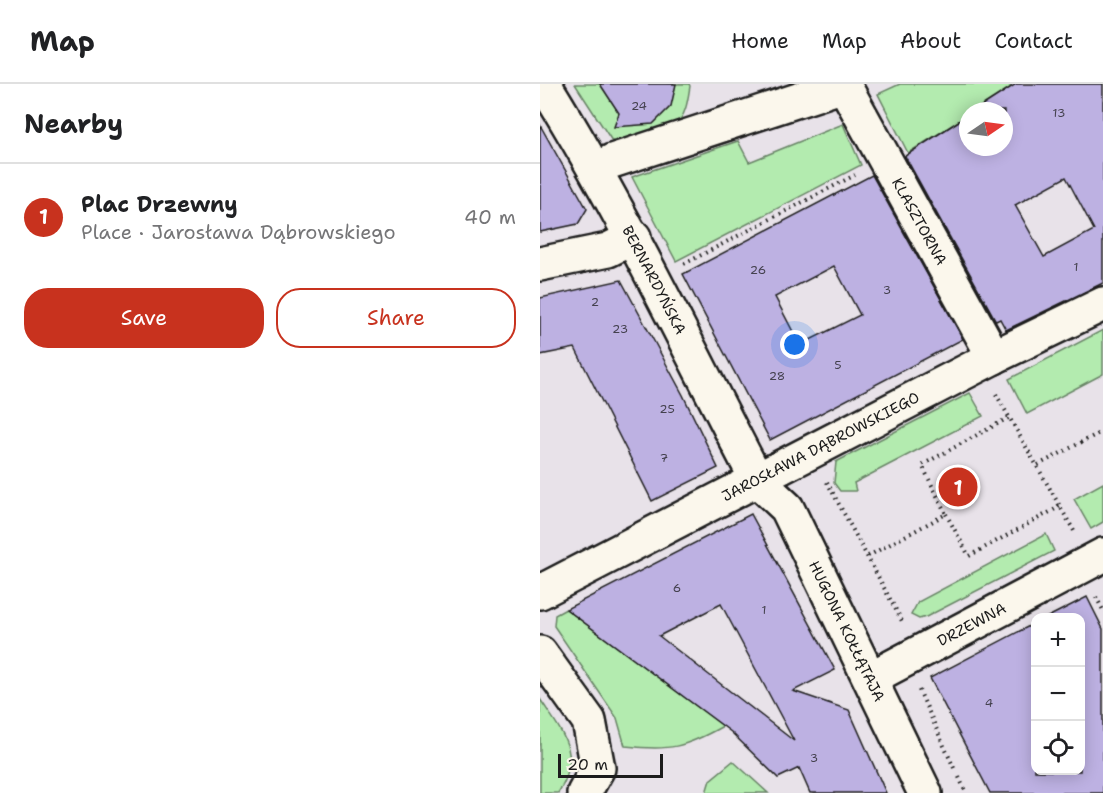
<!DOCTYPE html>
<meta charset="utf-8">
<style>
body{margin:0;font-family:"Shantell Sans",sans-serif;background:#f2f2f2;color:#202124}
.controls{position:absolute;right:18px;bottom:18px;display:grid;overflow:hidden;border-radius:12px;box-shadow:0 3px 15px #0003}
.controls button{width:54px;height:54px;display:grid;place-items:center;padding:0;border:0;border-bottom:2px solid #e0e0e0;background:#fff;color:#202124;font:30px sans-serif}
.compass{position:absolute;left:419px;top:18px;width:54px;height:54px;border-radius:50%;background:#fff;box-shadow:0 3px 15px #0003;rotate:77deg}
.scale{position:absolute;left:18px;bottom:15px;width:105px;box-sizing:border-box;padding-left:6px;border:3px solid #1c1c1c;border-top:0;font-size:16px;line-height:21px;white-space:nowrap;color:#1c1c1c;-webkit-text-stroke:4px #fbf7ec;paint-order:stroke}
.you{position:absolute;left:255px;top:261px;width:21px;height:21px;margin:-15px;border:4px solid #fff;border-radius:50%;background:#1a73e8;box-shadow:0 0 0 9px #1a73e833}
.badge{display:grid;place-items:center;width:39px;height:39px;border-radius:50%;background:#c8321e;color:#fff;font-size:20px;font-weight:700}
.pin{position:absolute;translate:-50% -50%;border:3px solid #fff;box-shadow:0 2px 6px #0006}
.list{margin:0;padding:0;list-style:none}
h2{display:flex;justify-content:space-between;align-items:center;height:78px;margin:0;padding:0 24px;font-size:26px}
h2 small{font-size:20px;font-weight:400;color:#757577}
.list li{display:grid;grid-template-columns:39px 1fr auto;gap:18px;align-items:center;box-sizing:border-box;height:108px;padding:0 24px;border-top:2px solid #e0e0e0}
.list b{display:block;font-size:22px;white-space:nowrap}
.list p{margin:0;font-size:20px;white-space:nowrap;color:#757577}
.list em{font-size:20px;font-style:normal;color:#757577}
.actions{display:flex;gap:12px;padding:18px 24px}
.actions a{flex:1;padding:14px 0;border:2px solid #c8321e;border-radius:24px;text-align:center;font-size:21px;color:#c8321e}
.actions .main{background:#c8321e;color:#fff}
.icon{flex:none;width:33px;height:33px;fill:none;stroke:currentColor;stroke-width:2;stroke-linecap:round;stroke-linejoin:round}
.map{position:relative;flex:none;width:563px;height:709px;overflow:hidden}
header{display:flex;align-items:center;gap:36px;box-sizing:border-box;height:84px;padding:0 30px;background:#fff;border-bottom:2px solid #e0e0e0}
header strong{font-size:28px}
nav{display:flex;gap:33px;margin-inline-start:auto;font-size:21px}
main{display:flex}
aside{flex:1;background:#fff}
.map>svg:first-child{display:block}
.green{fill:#b3ebaf;stroke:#688466;stroke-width:1.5}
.building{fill:#bdb1e2;stroke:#1c1c1c;stroke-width:1.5;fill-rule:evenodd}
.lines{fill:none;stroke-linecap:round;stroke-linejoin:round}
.street-casing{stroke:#1c1c1c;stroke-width:38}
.secondary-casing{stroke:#1c1c1c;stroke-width:38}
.path{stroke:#1c1c1c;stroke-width:4;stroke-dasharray:1.5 4.5;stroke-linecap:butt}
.street{stroke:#fbf7ec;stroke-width:33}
.secondary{stroke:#fbf7ec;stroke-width:33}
.labels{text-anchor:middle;stroke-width:5;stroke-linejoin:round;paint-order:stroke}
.number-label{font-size:12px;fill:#44414e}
.street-label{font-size:15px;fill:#1c1c1c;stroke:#fbf7ec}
</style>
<header>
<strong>Map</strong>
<nav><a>Home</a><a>Map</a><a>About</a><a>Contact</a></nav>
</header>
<main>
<aside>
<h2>Nearby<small></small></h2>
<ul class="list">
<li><span class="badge">1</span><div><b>Plac Drzewny</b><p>Place · Jarosława Dąbrowskiego</p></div><em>40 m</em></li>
</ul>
<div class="actions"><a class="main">Save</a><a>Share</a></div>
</aside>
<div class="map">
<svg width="563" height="709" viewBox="0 0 563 709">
<rect width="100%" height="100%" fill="#e8e2e9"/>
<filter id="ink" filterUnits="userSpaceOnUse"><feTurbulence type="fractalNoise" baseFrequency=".0167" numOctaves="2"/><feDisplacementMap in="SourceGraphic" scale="12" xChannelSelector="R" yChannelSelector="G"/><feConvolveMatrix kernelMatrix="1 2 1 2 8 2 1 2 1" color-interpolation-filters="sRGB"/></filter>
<g filter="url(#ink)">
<path class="green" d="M35 0H60L79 29 134 8 135 2 128 0H149L150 2C148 15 146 33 135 41 122 49 86 60 72 57Z
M360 0H469L471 3 434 27H428V31L368 69 338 10Z
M303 40 321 81 136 177 92 93 198 57 209 78Z
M563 246V290L487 330 469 295Z
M430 309 443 332 314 399 316 407H300L294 399 296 378Z
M563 399V438L551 445 534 415Z
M506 450 514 467 386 533 379 535 371 531 378 518Z
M26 525 183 642C144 664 130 667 85 662L77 634 14 542 15 531Z
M0 615C21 647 44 671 18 709H0Z
M193 677 228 709H166L170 696Z"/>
<path class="building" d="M60 0H136L131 22 113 40 74 43 79 29Z
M476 0H563V199L466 246 460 235 456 237 365 72 428 31V63H464V27H434ZM526 93 554 146 504 173 475 121Z
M0 41 47 125 38 140 0 148Z
M332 91 423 255 230 356 143 190ZM294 182 320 231 260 261 235 213Z
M81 196 143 311 178 384 112 417 35 264 0 271V214Z
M211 430 295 586 253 607 309 626 346 709H270L259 684 238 694 191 648 26 525ZM181 520 222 597 254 657 119 552Z
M547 513 563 545V709H450L390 594 495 539V687H540V534H506Z"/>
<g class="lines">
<g class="street-casing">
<g id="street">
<path id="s1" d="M4 0C84 129 147 262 217 396"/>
<path id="s2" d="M57 85 72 77 304 1 454 273"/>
<path d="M0 180 68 166 94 153"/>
<path d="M0 569 49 637 58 684 44 709"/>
</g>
</g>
<g class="secondary-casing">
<g id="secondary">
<path id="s3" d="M217 396 247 424 385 709"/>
<path id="s4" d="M0 508 454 273 563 220"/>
<path id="s5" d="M331 594 563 471"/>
</g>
</g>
<path class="path" d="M144 180 315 91
M456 310 534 447
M498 381 563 347
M287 398 363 539
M406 430 429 472 521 422
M328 472 406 430 382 381 470 333
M556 513 563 526
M379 606 414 684
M419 693 426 709"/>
<use href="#street" class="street"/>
<use href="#secondary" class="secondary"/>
</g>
</g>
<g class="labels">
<g class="number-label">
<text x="99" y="26">24</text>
<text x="519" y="33">13</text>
<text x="536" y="187">1</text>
<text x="218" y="190">26</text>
<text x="347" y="210">3</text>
<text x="55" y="222">2</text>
<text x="80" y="249">23</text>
<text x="298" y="285">5</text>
<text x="237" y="296">28</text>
<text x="127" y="329">25</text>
<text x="124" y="378">7</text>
<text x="137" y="508">6</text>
<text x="224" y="530">1</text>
<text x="449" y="623">4</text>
<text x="274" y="678">3</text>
</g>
<g class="street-label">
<text dy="5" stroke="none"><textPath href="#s2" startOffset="417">KLASZTORNA</textPath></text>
<text dy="5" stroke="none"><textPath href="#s1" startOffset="225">BERNARDYŃSKA</textPath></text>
<text dy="5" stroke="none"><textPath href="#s4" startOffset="316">JAROSŁAWA DĄBROWSKIEGO</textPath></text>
<text dy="5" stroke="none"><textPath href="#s5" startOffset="114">DRZEWNA</textPath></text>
<text dy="5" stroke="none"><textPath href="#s3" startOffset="178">HUGONA KOŁŁĄTAJA</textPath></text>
</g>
</g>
</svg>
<div class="controls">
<button>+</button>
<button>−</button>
<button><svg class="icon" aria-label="locate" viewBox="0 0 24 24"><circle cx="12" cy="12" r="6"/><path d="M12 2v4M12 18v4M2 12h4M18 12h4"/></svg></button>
</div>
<svg class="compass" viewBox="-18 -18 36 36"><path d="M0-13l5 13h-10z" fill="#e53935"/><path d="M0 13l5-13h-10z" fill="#757577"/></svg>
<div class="scale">20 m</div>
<div class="you"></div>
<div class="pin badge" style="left:418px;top:403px">1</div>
</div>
</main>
